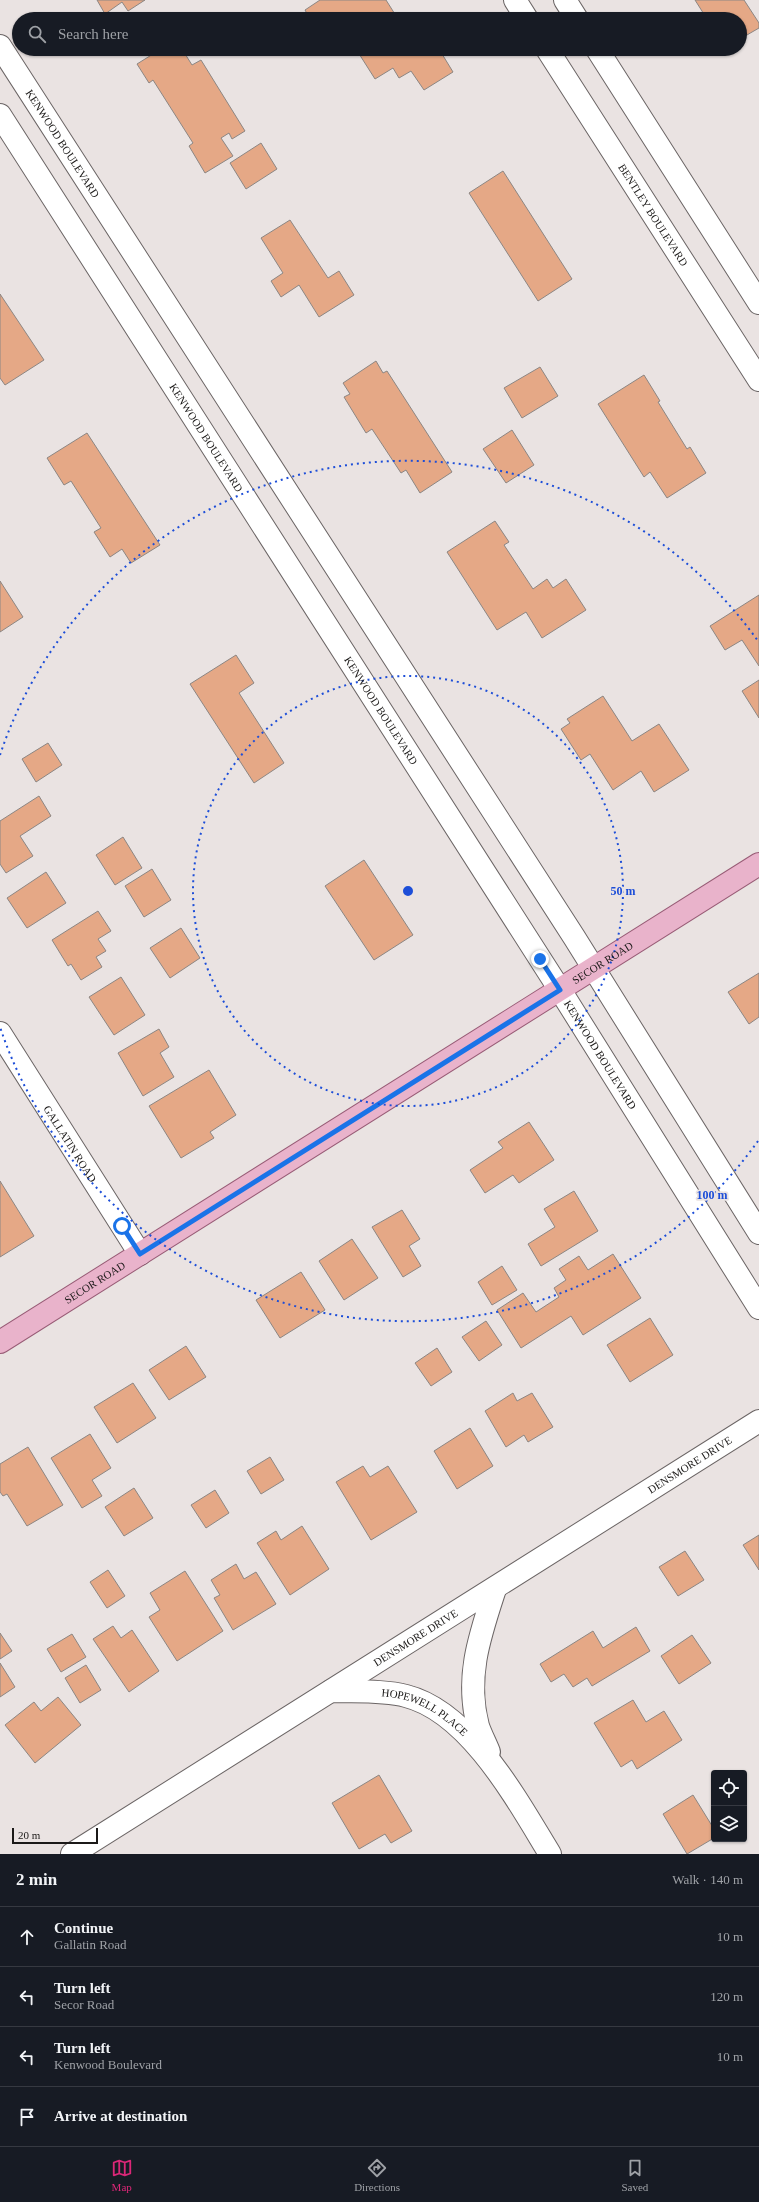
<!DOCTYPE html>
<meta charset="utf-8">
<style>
body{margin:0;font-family:Georgia,serif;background:#242831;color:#f1f3f6}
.controls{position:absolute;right:12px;bottom:12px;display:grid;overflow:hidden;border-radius:4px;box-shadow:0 1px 3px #0004}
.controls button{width:36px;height:36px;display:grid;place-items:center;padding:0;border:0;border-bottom:1px solid #363941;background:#171b24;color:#f1f3f6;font:20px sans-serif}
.scale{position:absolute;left:12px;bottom:10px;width:86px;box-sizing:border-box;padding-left:4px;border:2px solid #1b1918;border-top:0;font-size:11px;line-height:14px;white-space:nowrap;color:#1b1918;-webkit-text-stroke:3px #eae3e2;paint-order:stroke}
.stop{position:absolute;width:12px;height:12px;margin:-9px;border:3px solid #1a73e8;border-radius:50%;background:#fff}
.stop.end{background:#1a73e8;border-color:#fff;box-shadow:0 1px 4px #0008}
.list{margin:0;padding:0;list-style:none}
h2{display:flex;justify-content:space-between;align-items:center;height:52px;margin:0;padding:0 16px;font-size:17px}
h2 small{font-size:13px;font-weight:400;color:#9ea1a6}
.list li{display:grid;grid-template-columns:26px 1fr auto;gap:12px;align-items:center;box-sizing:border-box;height:60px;padding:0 16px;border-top:1px solid #363941}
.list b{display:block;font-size:15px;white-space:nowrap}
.list p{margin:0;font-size:13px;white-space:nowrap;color:#9ea1a6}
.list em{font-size:13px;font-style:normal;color:#9ea1a6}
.icon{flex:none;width:22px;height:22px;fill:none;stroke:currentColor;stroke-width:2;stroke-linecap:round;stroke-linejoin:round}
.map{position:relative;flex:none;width:759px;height:1854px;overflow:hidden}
.search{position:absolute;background:#171b24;box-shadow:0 1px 3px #0004;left:12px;right:12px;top:12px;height:44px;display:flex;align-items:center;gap:10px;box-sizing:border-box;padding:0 14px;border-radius:22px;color:#9ea1a6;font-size:15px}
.sheet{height:292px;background:#171b24}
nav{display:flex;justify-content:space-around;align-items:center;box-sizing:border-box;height:56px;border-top:1px solid #363941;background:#171b24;font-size:11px;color:#9ea1a6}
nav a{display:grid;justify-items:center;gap:2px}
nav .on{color:#db2777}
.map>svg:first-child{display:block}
.building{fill:#e5a886;stroke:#8c8683}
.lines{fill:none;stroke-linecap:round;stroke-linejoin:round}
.minor-casing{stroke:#6b6565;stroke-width:24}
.major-casing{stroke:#985c76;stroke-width:24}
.minor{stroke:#fff;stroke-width:22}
.major{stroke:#e9b3cb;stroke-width:22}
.route{stroke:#1a73e8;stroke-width:5}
.ring{fill:none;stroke:#1d4ed8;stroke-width:2;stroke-dasharray:2 4}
.labels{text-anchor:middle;stroke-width:3.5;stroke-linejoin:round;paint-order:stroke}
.street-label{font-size:11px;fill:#1b1918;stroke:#eae3e2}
.centre{fill:#1d4ed8;stroke:#eae3e2;stroke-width:2}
.ring-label{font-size:12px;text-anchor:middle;font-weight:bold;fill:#1d4ed8;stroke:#eae3e2;stroke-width:3.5;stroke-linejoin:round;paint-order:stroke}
</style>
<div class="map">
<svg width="759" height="1854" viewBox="0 0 759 1854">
<rect width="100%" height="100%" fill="#eae3e2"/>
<path class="building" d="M97 0H145L128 11 122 2 105 14Z
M320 0H386L398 19H310L305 10Z
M695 0H744L759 23V28L740 39V19H707Z
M161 49H182L192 65 201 60 245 131 232 139 229 133 221 138 233 156 205 173 189 146 193 143 153 80 149 83 137 64Z
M356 49H439L453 72 424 90 411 71 399 78 393 68 375 79Z
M261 143 277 169 246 189 230 163Z
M503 171 572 279 538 301 469 193Z
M290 220 328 278 339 271 354 295 319 317 299 285 281 297 271 281 283 273 261 238Z
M0 294 44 360 5 385 0 378Z
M376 361 383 373 387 371 452 472 420 493 406 470 401 473 372 429 366 433 344 397 350 394 343 383Z
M540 367 558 396 522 418 504 388Z
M644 375 660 401 658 402 687 449 690 447 706 473 667 498 650 472 644 477 598 404Z
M512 430 534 465 506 483 483 449Z
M87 433 160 545 131 563 122 549 110 557 94 532 101 528 71 481 64 485 47 458Z
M495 521 509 542 504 545 533 589 547 579 553 588 566 579 586 610 542 638 526 612 497 630 447 552Z
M0 581 23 617 0 632Z
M759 595V666L742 640 725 650 710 626Z
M236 655 254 683 239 693 284 763 254 783 190 684Z
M759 680V718L742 691Z
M603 696 632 741 659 724 689 770 654 792 641 771 613 790 590 754 581 760 561 729 570 723 567 719Z
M48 743 62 765 36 782 22 759Z
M39 796 51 816 20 836 33 856 6 873 0 864V821Z
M123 837 142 868 115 885 96 855Z
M364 860 413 935 374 960 325 886Z
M152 869 171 900 144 917 125 886Z
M46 872 66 903 27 928 7 898Z
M98 911 111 931 98 939 106 951 96 957 102 967 81 980 71 964 68 966 52 940Z
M181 928 200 958 170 978 150 948Z
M759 973V1017L749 1024 728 992Z
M121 977 145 1015 114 1035 89 997Z
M159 1029 169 1047 160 1053 174 1077 143 1096 118 1053Z
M209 1070 236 1115 210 1132 214 1138 181 1158 149 1106Z
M529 1122 554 1160 519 1183 513 1175 485 1193 470 1170 503 1148 498 1142Z
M0 1181 34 1236 0 1257Z
M574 1191 598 1231 541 1266 528 1244 555 1227 544 1209Z
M402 1210 420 1239 409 1246 421 1266 403 1277 372 1227Z
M352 1239 378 1278 344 1300 319 1261Z
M613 1254 641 1298 583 1335 571 1316 521 1348 497 1310 523 1293 536 1312 559 1297 554 1288 566 1280 559 1269 579 1256 588 1270Z
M502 1266 517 1290 492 1305 478 1282Z
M301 1272 325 1310 280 1338 256 1300Z
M650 1318 673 1355 630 1382 607 1345Z
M486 1321 502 1345 479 1361 462 1337Z
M186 1346 206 1377 169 1400 149 1370Z
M437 1348 452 1372 431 1386 415 1363Z
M133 1383 156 1418 117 1443 94 1407Z
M513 1393 517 1401 532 1393 553 1427 528 1442 524 1435 506 1447 485 1411Z
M470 1428 493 1466 457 1489 434 1451Z
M90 1434 111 1468 92 1480 102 1496 82 1508 51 1458Z
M28 1447 63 1505 27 1526 7 1494 3 1496 0 1492V1464Z
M270 1457 284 1480 261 1494 247 1471Z
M363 1466 370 1477 388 1466 417 1512 371 1540 336 1482Z
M134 1488 153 1518 124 1536 105 1507Z
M215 1490 229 1513 206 1528 191 1505Z
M302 1526 329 1569 290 1595 257 1543 276 1531 281 1540Z
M759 1535V1570L743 1545Z
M685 1551 704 1580 678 1596 659 1567Z
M236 1564 244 1579 256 1572 276 1604 233 1630 214 1598 220 1595 211 1580Z
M108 1570 125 1596 107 1608 90 1582Z
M185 1571 223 1631 177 1661 149 1617 160 1610 150 1593Z
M113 1626 121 1638 132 1630 159 1671 129 1692 93 1639Z
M636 1627 650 1651 592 1686 587 1678 573 1687 564 1674 551 1682 540 1664 593 1631 603 1648Z
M0 1633 12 1651 0 1659Z
M72 1634 86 1657 61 1672 47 1649Z
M692 1635 711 1663 679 1684 661 1656Z
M0 1663 15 1687 0 1697Z
M86 1665 101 1690 80 1703 65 1678Z
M58 1697 81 1725 35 1763 5 1725 34 1702 41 1711Z
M633 1700 646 1722 664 1711 682 1740 637 1769 632 1760 621 1767 594 1723Z
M379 1775 412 1831 391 1843 385 1834 359 1849 332 1803Z
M693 1795 714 1829V1838L687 1854 663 1814Z"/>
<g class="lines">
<g class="minor-casing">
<g id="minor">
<path d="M515 0 527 19"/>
<path d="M565 0 577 19"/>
<path id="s1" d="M0 46 574 937 759 1233"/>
<path id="s2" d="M547 49 759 380"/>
<path d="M597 49 759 303"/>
<path id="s3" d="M0 115 560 990 759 1308"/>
<path id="s4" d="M0 1033 140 1254"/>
<path id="s5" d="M331 1691C355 1692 383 1690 406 1696 470 1712 518 1802 550 1854"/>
<path d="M489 1752C486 1744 481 1735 478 1726 465 1677 480 1635 495 1589"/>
<path id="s6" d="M72 1854 759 1421"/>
</g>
</g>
<g class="major-casing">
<g id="major">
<path id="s7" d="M0 1342 759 864"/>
</g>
</g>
<use href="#minor" class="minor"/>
<use href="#major" class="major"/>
</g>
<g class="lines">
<path class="route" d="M122 1226 140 1254 560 990 540 959"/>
</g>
<g class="ring">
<circle cx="408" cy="891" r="215"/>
<path d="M758 1141A430 430 0 0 1 0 1027M0 755A430 430 0 0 1 758 641"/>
</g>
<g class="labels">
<g class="street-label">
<text dy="4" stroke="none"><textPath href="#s1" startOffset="116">KENWOOD BOULEVARD</textPath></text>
<text dy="4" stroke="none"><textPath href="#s2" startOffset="197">BENTLEY BOULEVARD</textPath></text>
<text dy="4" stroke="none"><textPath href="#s3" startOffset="383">KENWOOD BOULEVARD</textPath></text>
<text dy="4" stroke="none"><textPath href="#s3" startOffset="707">KENWOOD BOULEVARD</textPath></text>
<text dy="4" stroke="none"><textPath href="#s7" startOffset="712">SECOR ROAD</textPath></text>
<text dy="4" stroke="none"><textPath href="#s3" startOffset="1115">KENWOOD BOULEVARD</textPath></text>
<text dy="4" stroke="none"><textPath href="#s4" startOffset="131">GALLATIN ROAD</textPath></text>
<text dy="4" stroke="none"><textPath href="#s7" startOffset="112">SECOR ROAD</textPath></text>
<text dy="4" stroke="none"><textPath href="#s6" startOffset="730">DENSMORE DRIVE</textPath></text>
<text dy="4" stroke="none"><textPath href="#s6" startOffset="406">DENSMORE DRIVE</textPath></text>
<text dy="4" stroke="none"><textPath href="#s5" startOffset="99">HOPEWELL PLACE</textPath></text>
</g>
</g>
<circle cx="408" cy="891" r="6" class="centre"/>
<g class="ring-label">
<text x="623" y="895">50 m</text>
<text x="712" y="1199">100 m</text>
</g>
</svg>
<div class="controls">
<button><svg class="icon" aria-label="locate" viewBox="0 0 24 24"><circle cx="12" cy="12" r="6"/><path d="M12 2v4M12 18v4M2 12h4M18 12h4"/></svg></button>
<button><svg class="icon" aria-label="layers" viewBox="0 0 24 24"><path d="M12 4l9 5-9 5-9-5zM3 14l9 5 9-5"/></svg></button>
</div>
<div class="scale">20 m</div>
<div class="stop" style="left:122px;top:1226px"></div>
<div class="stop end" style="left:540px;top:959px"></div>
<div class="search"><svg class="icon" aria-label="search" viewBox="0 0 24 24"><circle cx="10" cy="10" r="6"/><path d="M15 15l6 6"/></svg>Search here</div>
</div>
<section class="sheet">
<h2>2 min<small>Walk · 140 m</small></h2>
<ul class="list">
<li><svg class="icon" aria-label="ahead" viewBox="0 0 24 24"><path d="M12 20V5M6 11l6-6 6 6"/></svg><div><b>Continue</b><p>Gallatin Road</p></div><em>10 m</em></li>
<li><svg class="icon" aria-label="left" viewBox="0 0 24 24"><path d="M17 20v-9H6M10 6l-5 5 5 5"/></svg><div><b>Turn left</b><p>Secor Road</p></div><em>120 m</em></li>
<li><svg class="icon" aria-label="left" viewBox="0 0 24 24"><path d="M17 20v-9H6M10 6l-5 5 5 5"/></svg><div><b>Turn left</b><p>Kenwood Boulevard</p></div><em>10 m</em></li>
<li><svg class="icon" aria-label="arrive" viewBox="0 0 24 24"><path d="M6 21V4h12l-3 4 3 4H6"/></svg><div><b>Arrive at destination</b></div></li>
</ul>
</section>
<nav>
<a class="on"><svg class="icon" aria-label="map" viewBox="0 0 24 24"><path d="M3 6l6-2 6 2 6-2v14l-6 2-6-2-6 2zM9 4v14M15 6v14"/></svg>Map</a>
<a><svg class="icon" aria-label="directions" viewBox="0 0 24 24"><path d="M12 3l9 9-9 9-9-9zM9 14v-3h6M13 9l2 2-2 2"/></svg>Directions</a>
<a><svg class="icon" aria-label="saved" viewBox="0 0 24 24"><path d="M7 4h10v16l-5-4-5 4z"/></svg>Saved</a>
</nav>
